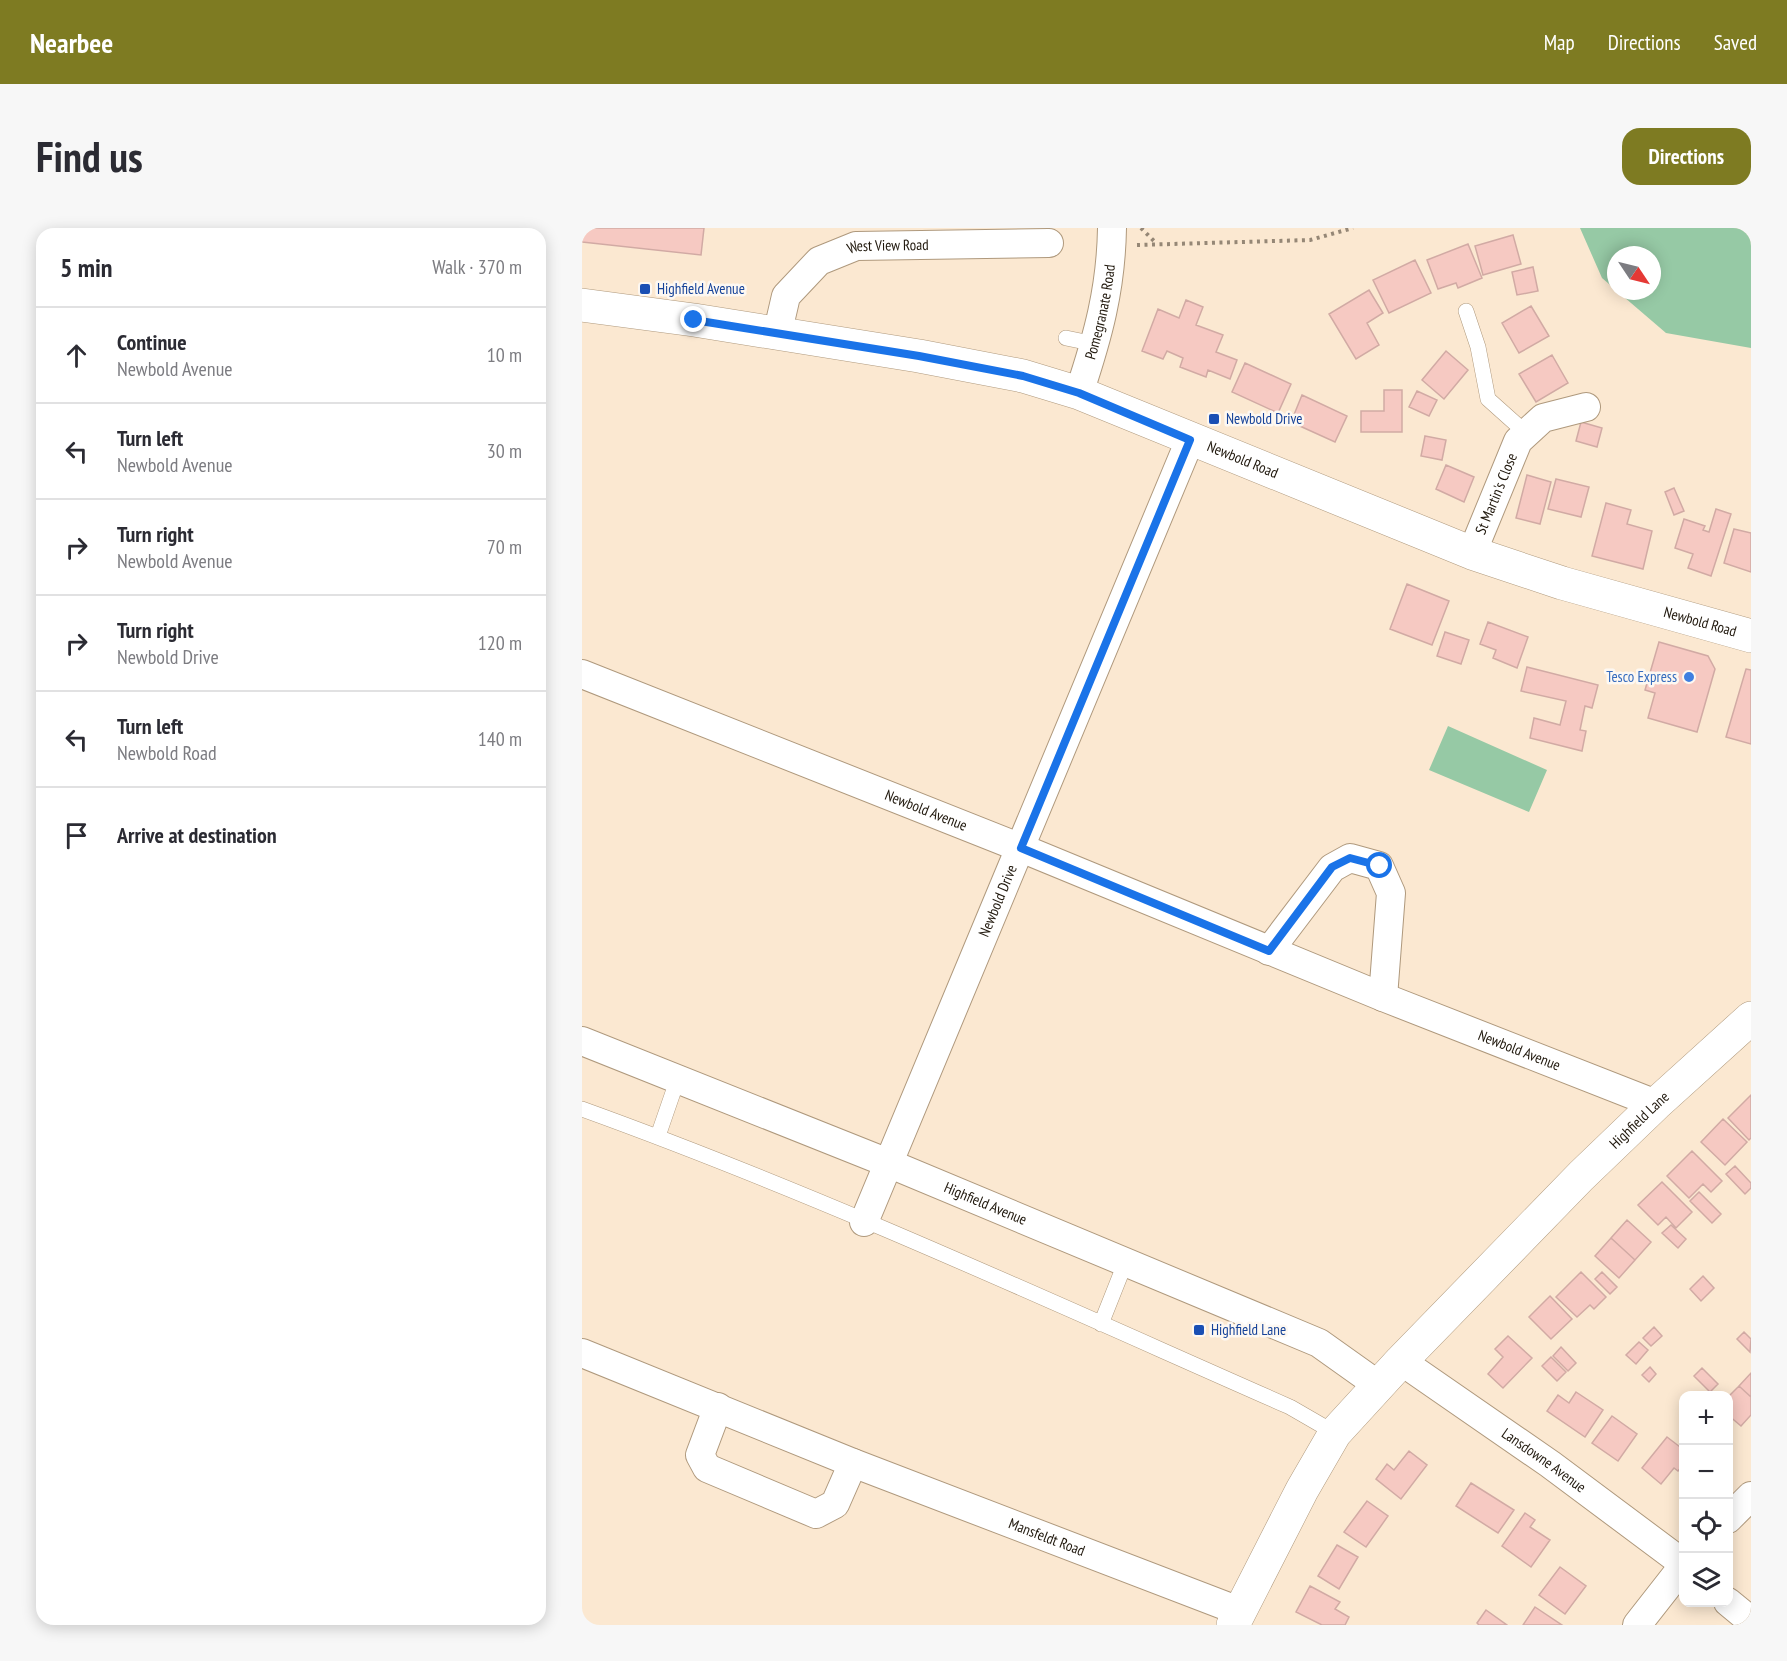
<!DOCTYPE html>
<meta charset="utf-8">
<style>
body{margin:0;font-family:"PT Sans Narrow",sans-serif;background:#f7f7f7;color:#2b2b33}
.controls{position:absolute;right:18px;bottom:18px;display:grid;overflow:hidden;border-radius:12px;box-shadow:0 3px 15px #0003}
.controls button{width:54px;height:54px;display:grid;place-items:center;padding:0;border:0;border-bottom:2px solid #e1e1e2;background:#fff;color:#2b2b33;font:30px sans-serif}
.compass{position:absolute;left:1025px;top:18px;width:54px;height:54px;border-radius:50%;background:#fff;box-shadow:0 3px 15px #0003;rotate:125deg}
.stop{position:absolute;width:18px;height:18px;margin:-14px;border:4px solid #1a73e8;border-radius:50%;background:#fff}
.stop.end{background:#1a73e8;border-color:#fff;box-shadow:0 2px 6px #0008}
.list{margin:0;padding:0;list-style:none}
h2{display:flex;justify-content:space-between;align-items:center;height:78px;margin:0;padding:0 24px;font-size:26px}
h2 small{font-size:20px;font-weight:400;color:#7c7c81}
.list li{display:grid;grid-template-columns:39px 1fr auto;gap:18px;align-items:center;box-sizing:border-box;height:96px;padding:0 24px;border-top:2px solid #e1e1e2}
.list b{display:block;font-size:22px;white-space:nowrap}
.list p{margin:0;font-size:20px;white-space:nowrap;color:#7c7c81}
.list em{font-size:20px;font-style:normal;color:#7c7c81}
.icon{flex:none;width:33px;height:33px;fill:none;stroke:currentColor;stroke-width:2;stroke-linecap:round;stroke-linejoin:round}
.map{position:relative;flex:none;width:1169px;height:1397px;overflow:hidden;border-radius:18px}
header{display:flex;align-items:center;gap:36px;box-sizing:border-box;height:84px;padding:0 30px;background:#7e7b22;color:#fff}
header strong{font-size:28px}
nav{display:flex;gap:33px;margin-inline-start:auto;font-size:21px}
.intro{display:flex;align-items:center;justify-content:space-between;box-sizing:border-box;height:144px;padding:0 36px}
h1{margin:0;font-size:42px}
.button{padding:15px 27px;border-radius:18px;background:#7e7b22;color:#fff;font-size:21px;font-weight:700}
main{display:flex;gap:36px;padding:0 36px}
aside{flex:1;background:#fff;border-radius:18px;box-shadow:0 3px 15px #0003}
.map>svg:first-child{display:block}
.green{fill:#96c9a5}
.building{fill:#f6c9c2;stroke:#d1aaa4;stroke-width:1.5}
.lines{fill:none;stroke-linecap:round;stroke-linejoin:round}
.service-casing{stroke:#af997d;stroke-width:16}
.minor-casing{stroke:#af997d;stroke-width:30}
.tertiary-casing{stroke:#af997d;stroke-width:34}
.secondary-casing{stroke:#af997d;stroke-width:34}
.path{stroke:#958776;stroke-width:4;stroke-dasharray:3 4.5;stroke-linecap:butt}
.service{stroke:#fff;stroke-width:15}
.minor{stroke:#fff;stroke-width:28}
.tertiary{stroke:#fff;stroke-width:33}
.secondary{stroke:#fff;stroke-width:33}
.route{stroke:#1a73e8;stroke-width:8}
.transit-dot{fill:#1a4fb4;stroke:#fdf8f2;stroke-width:2}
.shop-dot{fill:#3f7fe0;stroke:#fdf8f2;stroke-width:2}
.labels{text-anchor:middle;stroke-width:5;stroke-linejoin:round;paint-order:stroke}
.street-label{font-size:15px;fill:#20180d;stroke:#fdf8f2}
.transit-label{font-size:15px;fill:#164399;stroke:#fdf8f2;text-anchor:start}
.shop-label{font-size:15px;fill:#366cbe;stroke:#fdf8f2;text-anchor:end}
</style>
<header>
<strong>Nearbee</strong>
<nav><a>Map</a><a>Directions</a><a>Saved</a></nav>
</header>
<div class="intro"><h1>Find us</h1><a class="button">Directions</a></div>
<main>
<aside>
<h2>5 min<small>Walk · 370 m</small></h2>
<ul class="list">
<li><svg class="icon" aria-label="ahead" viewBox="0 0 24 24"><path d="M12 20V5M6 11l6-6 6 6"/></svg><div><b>Continue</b><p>Newbold Avenue</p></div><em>10 m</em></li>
<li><svg class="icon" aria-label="left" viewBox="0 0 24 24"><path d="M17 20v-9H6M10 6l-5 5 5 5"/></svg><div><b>Turn left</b><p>Newbold Avenue</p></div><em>30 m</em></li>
<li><svg class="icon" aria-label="right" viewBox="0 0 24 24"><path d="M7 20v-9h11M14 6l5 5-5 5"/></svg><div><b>Turn right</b><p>Newbold Avenue</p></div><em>70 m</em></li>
<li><svg class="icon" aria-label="right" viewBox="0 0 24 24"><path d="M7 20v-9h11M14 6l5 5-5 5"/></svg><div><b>Turn right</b><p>Newbold Drive</p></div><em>120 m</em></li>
<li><svg class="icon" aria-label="left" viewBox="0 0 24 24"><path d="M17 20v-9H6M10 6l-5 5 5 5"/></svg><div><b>Turn left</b><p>Newbold Road</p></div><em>140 m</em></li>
<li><svg class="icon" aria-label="arrive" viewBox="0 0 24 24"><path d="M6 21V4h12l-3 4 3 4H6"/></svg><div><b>Arrive at destination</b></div></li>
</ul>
</aside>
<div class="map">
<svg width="1169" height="1397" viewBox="0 0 1169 1397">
<rect width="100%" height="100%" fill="#fbe8d1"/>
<path class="green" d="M998 0H1169V120L1084 105 1035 63H1070V27H1034V62L1020 50Z
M866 498 965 542 947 584 847 542Z"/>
<path class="building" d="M0 0H122L119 27 0 14Z
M931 7 939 36 901 47 893 18Z
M886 16 900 50 876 60 874 55 856 61 845 32Z
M833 32 849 65 807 85 791 52Z
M951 39 956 63 935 67 930 44Z
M787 62 801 85 785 95 797 117 774 131 747 86Z
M604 72 621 79 614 97 641 107 634 124 655 132 648 151 626 142 624 149 598 139 601 130 585 123 581 131 560 123 576 81 597 90Z
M949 78 967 108 937 125 920 95Z
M864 123 886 142 862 171 840 152Z
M970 127 986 155 954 174 937 146Z
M663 135 709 156 696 185 650 164Z
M802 162H820V204H779V183H802Z
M835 163 855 172 847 188 827 179Z
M720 167 765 188 753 214 709 194Z
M999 194 1020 200 1015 219 994 213Z
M843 208 864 212 860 232 839 228Z
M864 237 892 249 882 274 854 261Z
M945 247 969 254 958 296 934 290Z
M974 251 1007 259 999 289 966 281Z
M1092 260 1102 283 1092 287 1083 264Z
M1024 275 1049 282 1045 296 1070 303 1061 341 1010 328Z
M1134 281 1149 286 1129 348 1106 340 1111 326 1093 320 1102 291 1123 298 1121 302 1127 304Z
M1152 301 1169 305V344L1142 335Z
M825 356 867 373 850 417 808 401Z
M906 394 946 409 935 440 911 430 914 422 898 416Z
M863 404 887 412 879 436 855 428Z
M1077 414 1126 428 1133 441 1115 504 1066 490 1073 465 1063 462Z
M945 439 1016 457 1010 480 1003 478 998 502 1004 503 1000 523 948 510 952 490 978 497 984 473 939 463Z
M1164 441 1169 442V516L1144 509Z
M1169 867V910L1167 912 1146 890Z
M1141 891 1165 914 1143 937 1119 914Z
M1110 923 1140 953 1129 964 1121 956 1107 970 1085 948Z
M1153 938 1169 955V960L1163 966 1144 946Z
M1080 954 1110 984 1094 1000 1084 989 1076 997 1056 977Z
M1117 964 1139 986 1130 995 1108 973Z
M1045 992 1069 1014 1053 1032 1029 1010Z
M1089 997 1104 1011 1096 1020 1080 1005Z
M1029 1010 1053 1032 1037 1050 1013 1028Z
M999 1044 1024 1069 1012 1081 1008 1077 995 1089 974 1069Z
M1020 1044 1035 1059 1028 1066 1013 1051Z
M1121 1048 1132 1060 1119 1073 1108 1061Z
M968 1068 990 1091 969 1111 947 1089Z
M1072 1099 1080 1108 1069 1118 1061 1110Z
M1162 1104 1169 1111 1168 1124 1155 1111Z
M926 1108 950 1130 921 1160 906 1146 921 1129 913 1121Z
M1057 1114 1066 1122 1054 1136 1044 1127Z
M979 1119 994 1135 986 1143 971 1128Z
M969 1129 984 1144 975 1153 960 1138Z
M1068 1139 1074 1146 1067 1154 1060 1147Z
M1120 1140 1136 1156 1128 1164 1112 1148Z
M1169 1145V1169L1157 1158Z
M1157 1158 1169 1169V1187L1159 1198 1146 1187V1169Z
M994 1164 1021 1182 1003 1209 965 1183 976 1167 987 1175Z
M1030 1188 1055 1206 1036 1233 1010 1215Z
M1085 1209 1102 1222V1236L1096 1243 1092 1240 1079 1256 1060 1240Z
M827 1223 845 1237 819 1271 794 1251 805 1236 812 1242Z
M889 1255 932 1282 916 1305 874 1278Z
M785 1273 806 1288 784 1319 762 1304Z
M943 1285 953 1292 948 1299 968 1312 949 1339 920 1318Z
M755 1317 776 1329 757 1361 736 1348Z
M978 1339 1004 1358 983 1386 957 1367Z
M728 1358 758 1374 753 1381 767 1389 763 1397H740L714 1384Z
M953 1379 980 1397H941Z
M904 1382 925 1397H897L895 1395Z"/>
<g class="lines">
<g class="service-casing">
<path id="service" d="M884 83 896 119 906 171 944 205
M484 110 513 116
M0 881C241 968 474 1076 708 1179L753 1205
M76 908 96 850
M519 1096 544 1033"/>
</g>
<g class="minor-casing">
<g id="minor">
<path id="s1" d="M195 107 204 68 237 33 274 18 467 15"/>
<path id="s2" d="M497 165C516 108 529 61 530 0"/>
<path id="s3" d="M890 325 936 213 961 190 1004 179"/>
<path id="s4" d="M0 446 439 620 801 769 1074 876"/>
<path d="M687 723 750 640 768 630 797 638 809 665 801 769"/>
<path id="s5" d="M0 813 306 935 737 1115 796 1157"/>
<path id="s6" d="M282 994 608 212"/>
<path id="s7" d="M0 1125 271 1235 657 1383"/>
<path id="s8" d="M819 1133 968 1236 1102 1336"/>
<path d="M136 1179 118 1227 125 1240 234 1286 253 1276 271 1235"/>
<path d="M1146 1291 1169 1268"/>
<path d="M1146 1374 1169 1393"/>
<path d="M1055 1397 1102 1337"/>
</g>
</g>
<g class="tertiary-casing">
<g id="tertiary">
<path id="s9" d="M651 1397 720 1262 753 1205 819 1133 999 948 1074 876 1169 790"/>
</g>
</g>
<g class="secondary-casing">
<g id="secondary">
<path id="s10" d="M0 77 112 92 337 128 441 148 497 165 890 325 980 355 1169 408"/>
</g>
</g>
<path class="path" d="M559 0 574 15
M555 17 728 12 771 0"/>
<use href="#service" class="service"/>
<use href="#minor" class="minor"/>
<use href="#tertiary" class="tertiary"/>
<use href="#secondary" class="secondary"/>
</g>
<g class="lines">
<path class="route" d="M112 92 337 128 441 148 497 165 608 212 439 620 687 723 750 639 768 630 798 638"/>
</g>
<g class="transit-dot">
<rect x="57" y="55" width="12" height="12" rx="3"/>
<rect x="626" y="185" width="12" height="12" rx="3"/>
<rect x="611" y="1096" width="12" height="12" rx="3"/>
</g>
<circle class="shop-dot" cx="1107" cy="449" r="6"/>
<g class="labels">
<g class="street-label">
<text dy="5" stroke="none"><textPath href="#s1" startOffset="160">West View Road</textPath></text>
<text dy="5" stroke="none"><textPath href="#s2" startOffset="84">Pomegranate Road</textPath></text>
<text dy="5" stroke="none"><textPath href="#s10" startOffset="682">Newbold Road</textPath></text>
<text dy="5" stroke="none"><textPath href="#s3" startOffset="64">St Martin's Close</textPath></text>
<text dy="5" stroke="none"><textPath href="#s10" startOffset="1168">Newbold Road</textPath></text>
<text dy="5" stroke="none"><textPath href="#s4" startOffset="370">Newbold Avenue</textPath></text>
<text dy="5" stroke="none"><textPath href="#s6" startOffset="348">Newbold Drive</textPath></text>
<text dy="5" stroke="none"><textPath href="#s4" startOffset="1010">Newbold Avenue</textPath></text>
<text dy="5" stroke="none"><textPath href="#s9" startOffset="654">Highfield Lane</textPath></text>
<text dy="5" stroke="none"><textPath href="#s5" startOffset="435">Highfield Avenue</textPath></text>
<text dy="5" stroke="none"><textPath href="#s8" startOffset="174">Lansdowne Avenue</textPath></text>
<text dy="5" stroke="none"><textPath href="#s7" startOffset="500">Mansfeldt Road</textPath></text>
</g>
<g class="transit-label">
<text x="75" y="66">Highfield Avenue</text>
<text x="644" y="196">Newbold Drive</text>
<text x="629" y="1107">Highfield Lane</text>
</g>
<g class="shop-label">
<text x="1095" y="454">Tesco Express</text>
</g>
</g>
</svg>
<div class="controls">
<button>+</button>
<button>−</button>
<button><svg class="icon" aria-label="locate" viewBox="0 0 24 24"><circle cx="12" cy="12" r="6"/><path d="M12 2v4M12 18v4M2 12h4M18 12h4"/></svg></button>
<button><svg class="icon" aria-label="layers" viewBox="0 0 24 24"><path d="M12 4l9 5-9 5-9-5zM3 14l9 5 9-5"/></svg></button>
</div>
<svg class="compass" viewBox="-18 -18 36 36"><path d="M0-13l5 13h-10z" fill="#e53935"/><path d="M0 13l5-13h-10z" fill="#7c7c81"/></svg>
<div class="stop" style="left:798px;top:638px"></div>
<div class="stop end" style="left:112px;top:92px"></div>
</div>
</main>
